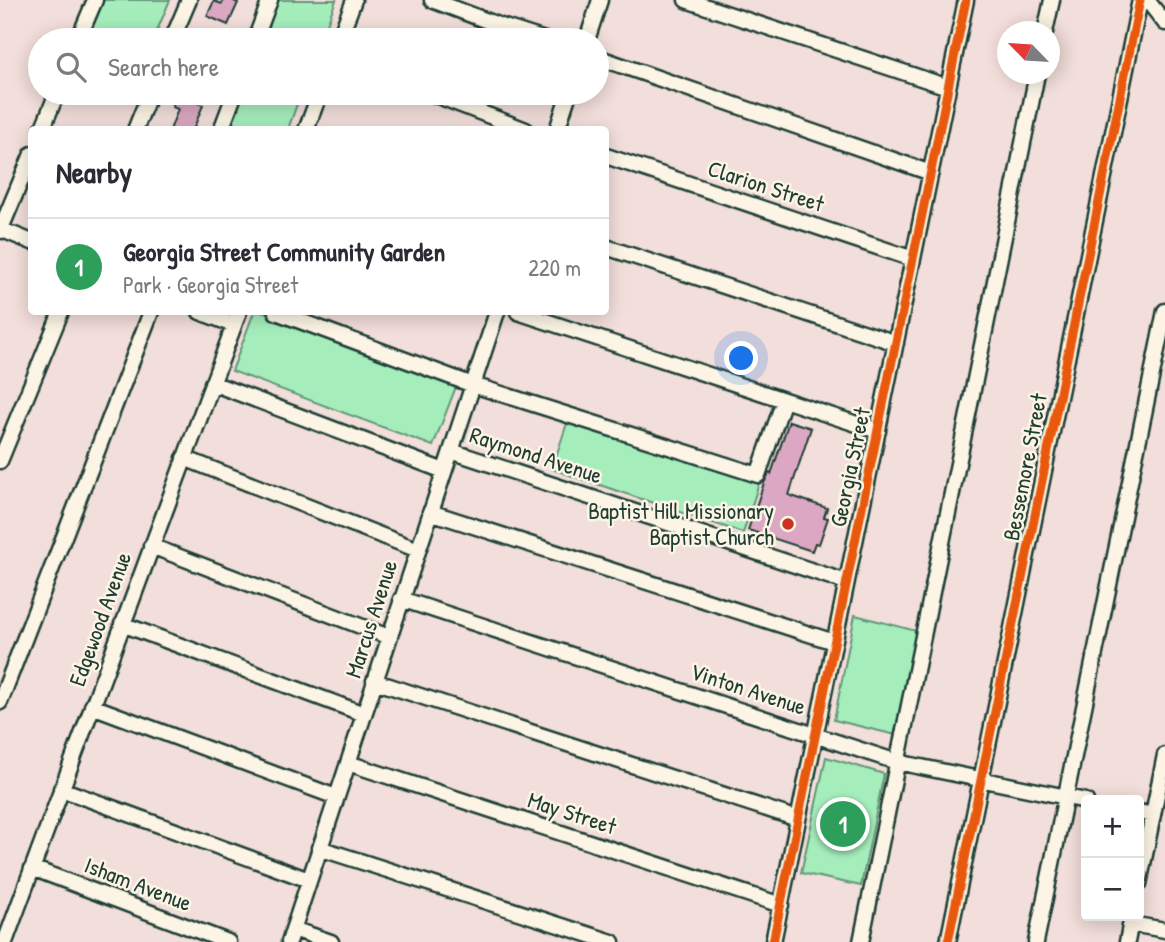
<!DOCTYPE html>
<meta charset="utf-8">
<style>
body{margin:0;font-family:"Patrick Hand",sans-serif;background:#f7f7f7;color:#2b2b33}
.controls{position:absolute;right:21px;bottom:21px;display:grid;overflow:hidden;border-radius:7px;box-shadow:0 4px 18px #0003}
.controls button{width:63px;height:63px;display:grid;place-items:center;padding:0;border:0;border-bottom:2px solid #e1e1e2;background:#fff;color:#2b2b33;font:35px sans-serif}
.compass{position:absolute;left:997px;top:21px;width:63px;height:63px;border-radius:50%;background:#fff;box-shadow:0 4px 18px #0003;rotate:295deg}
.you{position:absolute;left:742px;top:359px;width:24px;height:24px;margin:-18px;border:5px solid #fff;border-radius:50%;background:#1a73e8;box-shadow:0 0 0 10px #1a73e833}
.badge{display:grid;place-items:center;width:46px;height:46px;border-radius:50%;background:#c8321e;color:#fff;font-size:23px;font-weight:700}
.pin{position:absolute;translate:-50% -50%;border:4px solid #fff;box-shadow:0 2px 7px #0006}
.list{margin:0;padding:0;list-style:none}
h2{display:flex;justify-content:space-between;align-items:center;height:91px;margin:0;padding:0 28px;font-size:30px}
h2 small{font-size:23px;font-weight:400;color:#7c7c81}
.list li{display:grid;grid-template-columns:46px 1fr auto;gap:21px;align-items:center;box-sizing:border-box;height:98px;padding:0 28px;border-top:2px solid #e1e1e2}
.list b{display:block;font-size:26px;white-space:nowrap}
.list p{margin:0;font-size:23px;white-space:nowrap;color:#7c7c81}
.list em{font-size:23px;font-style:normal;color:#7c7c81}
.icon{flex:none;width:38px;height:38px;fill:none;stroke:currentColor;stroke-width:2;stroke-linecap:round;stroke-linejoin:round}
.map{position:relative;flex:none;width:1165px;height:942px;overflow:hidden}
.search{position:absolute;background:#fff;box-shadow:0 4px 18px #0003;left:28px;top:28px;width:581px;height:77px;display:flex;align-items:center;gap:18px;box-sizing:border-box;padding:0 24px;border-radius:38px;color:#7c7c81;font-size:26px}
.panel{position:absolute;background:#fff;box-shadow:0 4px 18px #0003;left:28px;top:126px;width:581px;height:189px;border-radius:7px}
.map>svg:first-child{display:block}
.green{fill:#a5eebc;stroke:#629678;stroke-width:2}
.building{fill:#dba7c2;stroke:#1f3d34;stroke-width:2}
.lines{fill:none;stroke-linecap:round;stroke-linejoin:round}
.minor-casing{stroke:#1f3d34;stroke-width:19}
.minor{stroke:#fcf5e5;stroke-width:14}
.cycleway-casing{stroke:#fcf5e5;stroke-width:13}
.cycleway{stroke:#e8590c;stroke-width:9}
.poi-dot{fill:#c8321e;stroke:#fcf5e5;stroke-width:2.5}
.labels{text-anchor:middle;stroke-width:5;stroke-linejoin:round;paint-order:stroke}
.street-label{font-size:23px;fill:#1f3d34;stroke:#fcf5e5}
.poi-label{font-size:23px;fill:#1f3d34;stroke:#fcf5e5;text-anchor:end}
</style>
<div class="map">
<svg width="1165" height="942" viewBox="0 0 1165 942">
<rect width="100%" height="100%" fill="#f2deda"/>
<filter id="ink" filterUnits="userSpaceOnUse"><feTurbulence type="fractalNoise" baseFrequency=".0143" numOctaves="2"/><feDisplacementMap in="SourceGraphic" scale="14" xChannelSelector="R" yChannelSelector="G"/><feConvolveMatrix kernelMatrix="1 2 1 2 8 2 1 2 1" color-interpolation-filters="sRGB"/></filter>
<g filter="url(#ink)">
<path class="green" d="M100 0H170L153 40H112L87 30Z
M275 0H336L321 40H260Z
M241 93H301L288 129 227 130Z
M254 312H264L457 384 433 446 232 371Z
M569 417 760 480 743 533 552 469Z
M855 615 920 632 896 735 834 720Z
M826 757 884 774 861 886 801 873Z"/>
<path class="building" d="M224 0H232L238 3 228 25 207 16 214 1 222 4Z
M184 93H193L201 96 198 103 203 105 193 130H170L178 109 172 107 177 94 182 97Z
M789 421 811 428 789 495 827 508 824 517 828 518 819 544 815 543 812 551 748 530 764 483 769 473 771 474Z"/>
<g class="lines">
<g class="minor-casing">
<path id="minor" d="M432 0 498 25 545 40
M686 0 948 87
M1147 0 1165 23
M1045 32 1052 0
M78 40 95 0
M172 40 189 0
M255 40 270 0
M339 40 354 0
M587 40 600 0
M597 57 931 173
M430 93 526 130
M42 130 57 93
M135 130 150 93
M221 130 235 93
M306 130 320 93
M557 130 569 93
M606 156 913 259
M0 229 32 242
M0 231 32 154
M606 247 896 343
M200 312 234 325
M276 312 473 385 758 475 784 400
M518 312 878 431
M212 383 444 471
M451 451 846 582
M184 458 418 550
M0 461 61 312
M430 512 834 642
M151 546 389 637
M401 599 897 762 1086 801
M122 624 364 714
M374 681 798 819
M0 702 151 312
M92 706 336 797
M348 763 781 905
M61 789 309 880
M1139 812 1153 815
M319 848 612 942
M32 868 228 942
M1139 884 1165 755
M1131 924 1165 930
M293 929 331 942
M5 942 239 312
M289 942 497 312
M773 942 966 0
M861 942 1037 74
M948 942 1140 0
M1036 942 1165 311
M1127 942 1132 916"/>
</g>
<use href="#minor" class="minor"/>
<g class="cycleway-casing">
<path id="cycleway" d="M773 942 966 0
M948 942 1140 0"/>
</g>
<use href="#cycleway" class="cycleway"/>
</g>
</g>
<circle class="poi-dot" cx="788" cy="524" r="7"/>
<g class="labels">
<g class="street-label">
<text transform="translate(766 186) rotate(18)" y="8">Clarion Street</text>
<text transform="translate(536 455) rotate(18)" y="8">Raymond Avenue</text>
<text transform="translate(850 467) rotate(-78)" y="8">Georgia Street</text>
<text transform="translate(1025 467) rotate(-79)" y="8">Bessemore Street</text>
<text transform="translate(100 619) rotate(-70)" y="8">Edgewood Avenue</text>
<text transform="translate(371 619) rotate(-72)" y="8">Marcus Avenue</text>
<text transform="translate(748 689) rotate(18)" y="8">Vinton Avenue</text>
<text transform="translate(572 813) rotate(18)" y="8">May Street</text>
<text transform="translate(138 884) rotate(21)" y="8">Isham Avenue</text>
</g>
<g class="poi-label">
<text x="774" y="519">Baptist Hill Missionary<tspan x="774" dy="26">Baptist Church</tspan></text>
</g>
</g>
</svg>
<div class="controls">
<button>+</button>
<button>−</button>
</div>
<svg class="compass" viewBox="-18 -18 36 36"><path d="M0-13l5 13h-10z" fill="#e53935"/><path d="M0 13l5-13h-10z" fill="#7c7c81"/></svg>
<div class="you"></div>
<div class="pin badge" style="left:843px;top:824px;background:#2e9e5b">1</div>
<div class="search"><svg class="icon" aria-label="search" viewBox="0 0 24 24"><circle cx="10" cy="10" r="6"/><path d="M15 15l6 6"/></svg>Search here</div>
<section class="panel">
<h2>Nearby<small></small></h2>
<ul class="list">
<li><span class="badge" style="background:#2e9e5b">1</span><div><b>Georgia Street Community Garden</b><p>Park · Georgia Street</p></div><em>220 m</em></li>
</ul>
</section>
</div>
